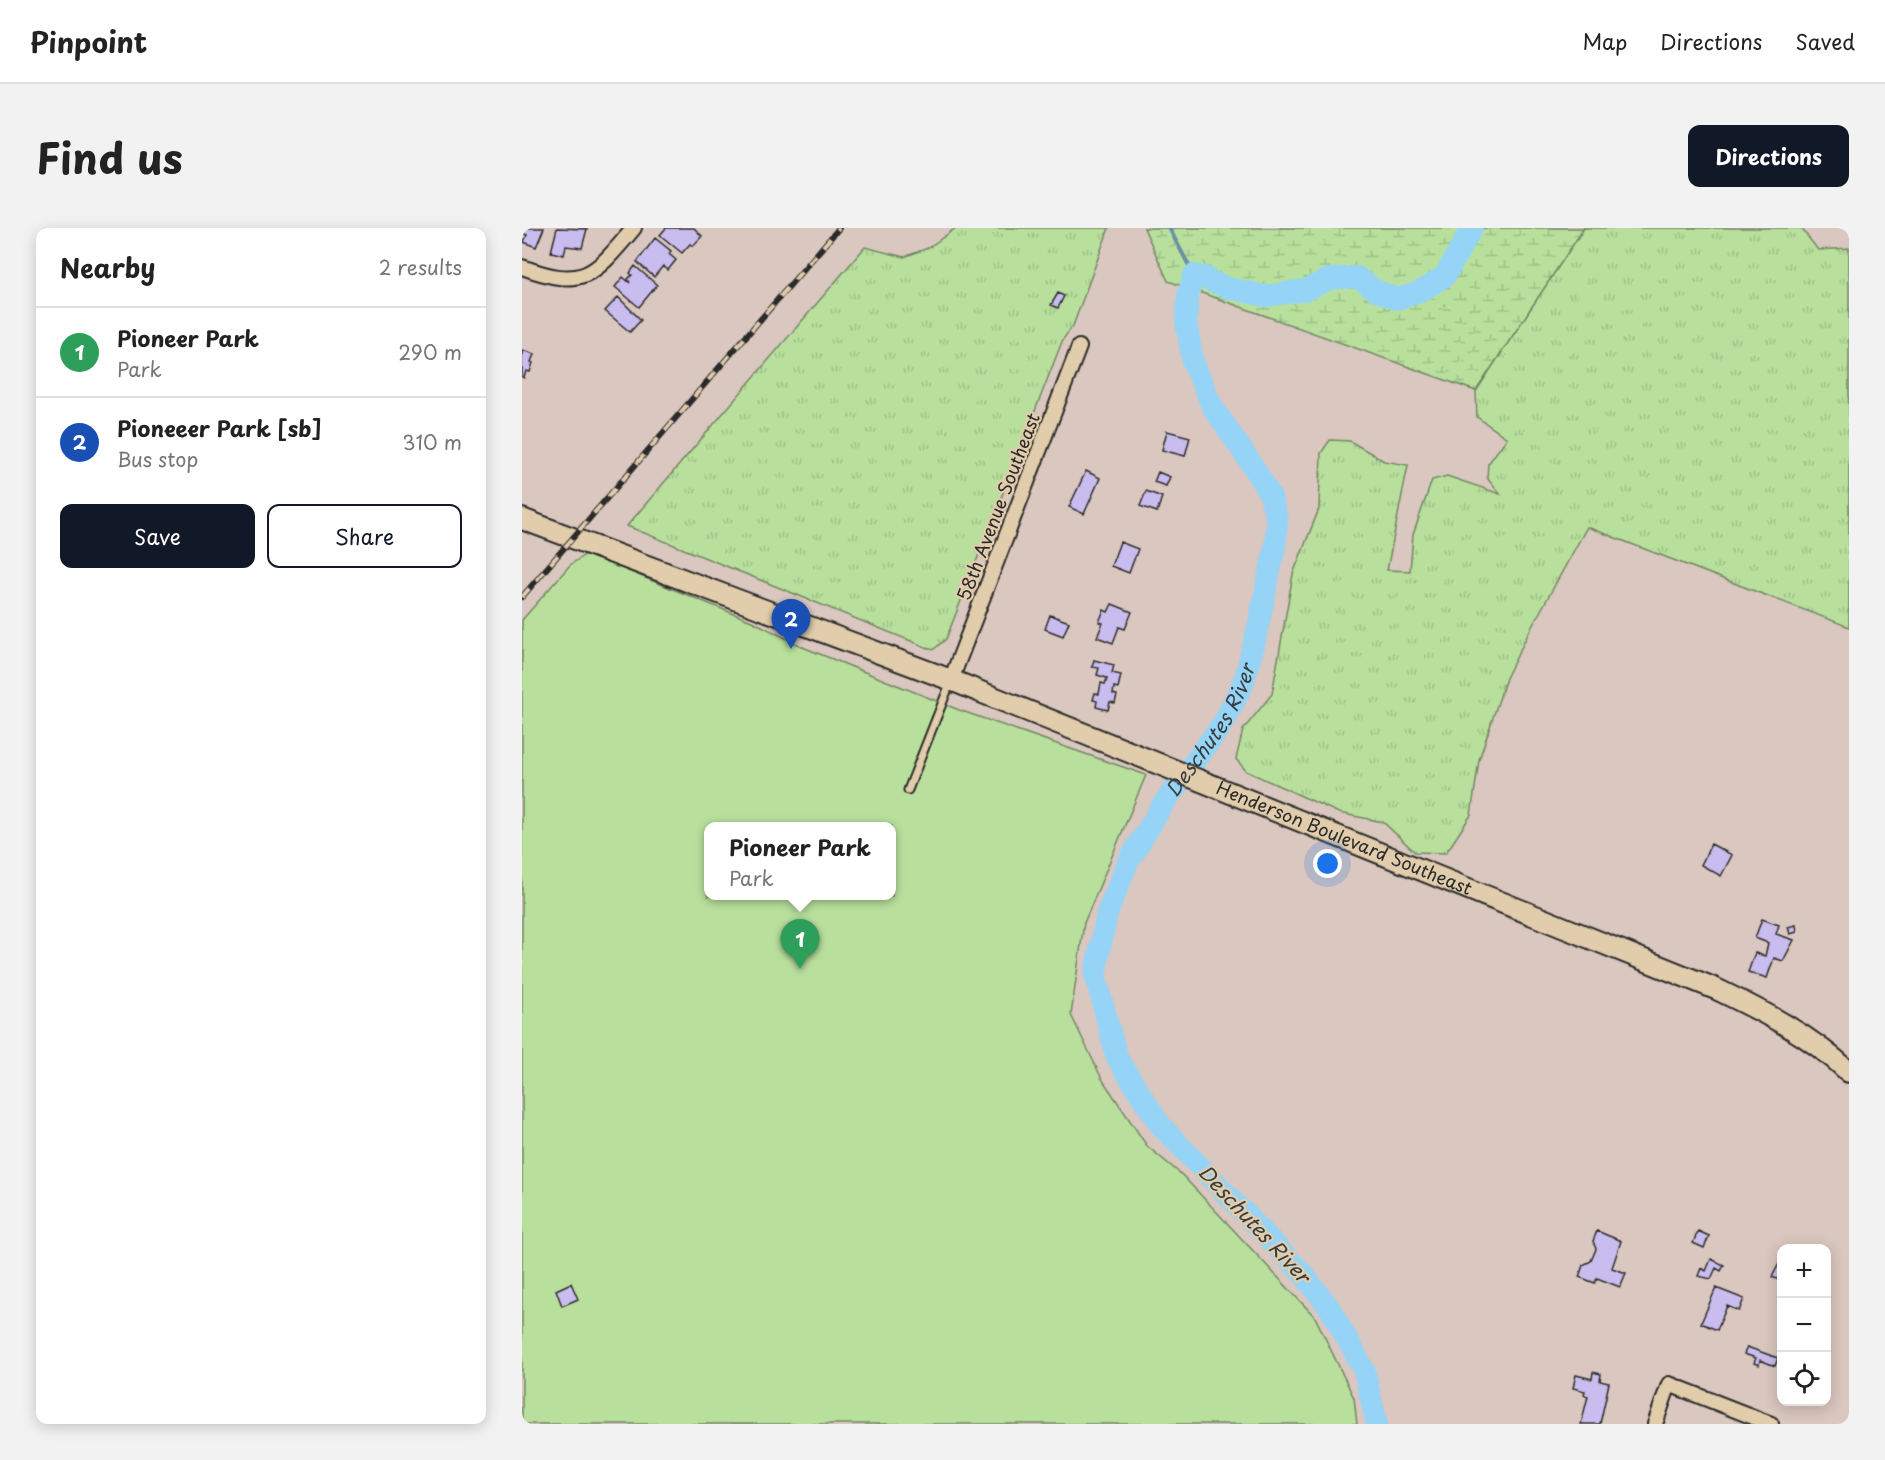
<!DOCTYPE html>
<meta charset="utf-8">
<style>
body{margin:0;font-family:"Playpen Sans",sans-serif;background:#f2f2f2;color:#222}
.controls{position:absolute;right:18px;bottom:18px;display:grid;overflow:hidden;border-radius:12px;box-shadow:0 3px 15px #0003}
.controls button{width:54px;height:54px;display:grid;place-items:center;padding:0;border:0;border-bottom:2px solid #e0e0e0;background:#fff;color:#222;font:30px sans-serif}
.you{position:absolute;left:806px;top:636px;width:21px;height:21px;margin:-15px;border:4px solid #fff;border-radius:50%;background:#1a73e8;box-shadow:0 0 0 9px #1a73e833}
.badge{display:grid;place-items:center;width:39px;height:39px;border-radius:50%;background:#111827;color:#fff;font-size:20px;font-weight:700}
.pin{position:absolute;translate:-50% -50px;filter:drop-shadow(0 2px 3px #0008)}
.pin::after{content:'';position:absolute;top:32px;width:21px;height:18px;background:inherit;clip-path:polygon(0 0,100% 0,50% 100%)}
.popup{position:absolute;left:182px;top:594px;width:192px;height:78px;box-sizing:border-box;display:grid;place-content:center;border-radius:12px;background:#fff;filter:drop-shadow(0 2px 4px #0005);font-size:20px;white-space:nowrap;color:#767676}
.popup b{font-size:22px;color:#222}
.popup::after{content:'';position:absolute;left:50%;top:100%;margin-left:-12px;border:12px solid transparent;border-top-color:#fff}
.list{margin:0;padding:0;list-style:none}
h2{display:flex;justify-content:space-between;align-items:center;height:78px;margin:0;padding:0 24px;font-size:26px}
h2 small{font-size:20px;font-weight:400;color:#767676}
.list li{display:grid;grid-template-columns:39px 1fr auto;gap:18px;align-items:center;box-sizing:border-box;height:90px;padding:0 24px;border-top:2px solid #e0e0e0}
.list b{display:block;font-size:22px;white-space:nowrap}
.list p{margin:0;font-size:20px;white-space:nowrap;color:#767676}
.list em{font-size:20px;font-style:normal;color:#767676}
.actions{display:flex;gap:12px;padding:18px 24px}
.actions a{flex:1;padding:14px 0;border:2px solid #111827;border-radius:12px;text-align:center;font-size:21px;color:#111827}
.actions .main{background:#111827;color:#fff}
.icon{flex:none;width:33px;height:33px;fill:none;stroke:currentColor;stroke-width:2;stroke-linecap:round;stroke-linejoin:round}
.map{position:relative;flex:none;width:1327px;height:1196px;overflow:hidden;border-radius:12px}
header{display:flex;align-items:center;gap:36px;box-sizing:border-box;height:84px;padding:0 30px;background:#fff;border-bottom:2px solid #e0e0e0}
header strong{font-size:28px}
nav{display:flex;gap:33px;margin-inline-start:auto;font-size:21px}
.intro{display:flex;align-items:center;justify-content:space-between;box-sizing:border-box;height:144px;padding:0 36px}
h1{margin:0;font-size:42px}
.button{padding:15px 27px;border-radius:12px;background:#111827;color:#fff;font-size:21px;font-weight:700}
main{display:flex;gap:36px;padding:0 36px}
aside{flex:1;background:#fff;border-radius:12px;box-shadow:0 3px 15px #0003}
.map>svg:first-child{display:block}
.grass{fill:url(#grass-tufts);stroke:#728664;stroke-width:1.5}
.wetland{fill:url(#wetland-marsh);stroke:#728664;stroke-width:1.5}
.park{fill:#b8e09c;stroke:#728664;stroke-width:1.5;fill-rule:evenodd}
.lines{fill:none;stroke-linecap:round;stroke-linejoin:round}
.stream{stroke:#6b90a5;stroke-width:4}
.river{stroke:#95d4f6;stroke-width:22}
.building{fill:#c9bcee;stroke:#2b2b2b;stroke-width:1.5}
.lane-casing{stroke:#2b2b2b;stroke-width:11}
.street-casing{stroke:#2b2b2b;stroke-width:18}
.secondary-casing{stroke:#2b2b2b;stroke-width:24}
.lane{stroke:#e1ccab;stroke-width:7}
.street{stroke:#e1ccab;stroke-width:14}
.secondary{stroke:#e1ccab;stroke-width:20}
.rail-casing{stroke:#2b2b2b;stroke-width:6}
.rail{stroke:#e1ccab;stroke-width:4;stroke-dasharray:11;stroke-linecap:butt}
.labels{text-anchor:middle;stroke-width:4.5;stroke-linejoin:round;paint-order:stroke}
.street-label{font-size:18px;fill:#2b2b2b;stroke:#e1ccab}
.water-label{font-size:20px;font-style:italic;fill:#363c3f;stroke:#e1ccab}
</style>
<header>
<strong>Pinpoint</strong>
<nav><a>Map</a><a>Directions</a><a>Saved</a></nav>
</header>
<div class="intro"><h1>Find us</h1><a class="button">Directions</a></div>
<main>
<aside>
<h2>Nearby<small>2 results</small></h2>
<ul class="list">
<li><span class="badge" style="background:#2e9e5b">1</span><div><b>Pioneer Park</b><p>Park</p></div><em>290 m</em></li>
<li><span class="badge" style="background:#1a4fb4">2</span><div><b>Pioneeer Park [sb]</b><p>Bus stop</p></div><em>310 m</em></li>
</ul>
<div class="actions"><a class="main">Save</a><a>Share</a></div>
</aside>
<div class="map">
<svg width="1327" height="1196" viewBox="0 0 1327 1196">
<defs>
<pattern id="grass-tufts" width="24" height="20" patternUnits="userSpaceOnUse" patternTransform="scale(1.5)"><rect width="24" height="20" fill="#b8e09c"/><path d="M3 7l-1-3M5 7V3M7 7l1-3M15 17l-1-3M17 17v-4M19 17l1-3" fill="none" stroke="#9ec087"/></pattern>
<pattern id="wetland-marsh" width="20" height="14" patternUnits="userSpaceOnUse" patternTransform="scale(1.5)"><rect width="20" height="14" fill="#b8e09c"/><path d="M1 5h8M5 5V1M11 12h8M15 12V8" fill="none" stroke="#9ec087"/></pattern>
</defs>
<rect width="100%" height="100%" fill="#dac7bf"/>
<filter id="ink" filterUnits="userSpaceOnUse"><feTurbulence type="fractalNoise" baseFrequency=".0167" numOctaves="2"/><feDisplacementMap in="SourceGraphic" scale="12" xChannelSelector="R" yChannelSelector="G"/><feConvolveMatrix kernelMatrix="1 2 1 2 8 2 1 2 1" color-interpolation-filters="sRGB"/></filter>
<g filter="url(#ink)">
<path class="grass" d="M434 0H587L551 98 541 111 424 411 411 422 105 298 343 19 382 29 406 20Z
M1062 0H1279L1296 22 1327 20V399L1065 299 1008 402 984 450 957 532 949 587 924 625 893 624 861 594 817 585 724 543 714 531 721 502 750 466 771 346 797 281 799 225 808 212 828 213 862 233 886 237 865 342 888 343 891 307 910 252 925 248 978 266 965 250 966 236 985 210 955 189 954 163Z"/>
<path class="wetland" d="M622 0H1062L954 163 646 53Z"/>
<path class="park" d="M64 326 232 394 283 420 437 482 624 547 562 695 549 787 580 851 625 918 660 947 793 1089 832 1170 835 1196H0V392L48 337ZM186 598H370V668H186Z"/>
<g class="lines">
<path class="stream" d="M647 0 672 47"/>
<path class="river" id="s1" d="M855 1196 842 1142 809 1082 782 1047 639 898 595 830 573 746 585 685 606 634 640 578 702 494 721 456 733 412 753 319 755 292 748 267 734 243 690 178 671 134 664 94 666 67 672 47 683 49 693 55 707 60 743 68 784 62 807 51 835 49 855 63 875 71 898 64 923 48 950 0"/>
</g>
<path class="building" d="M0 0H22L14 19 2 14 5 7 0 5Z
M35 0 65 1 60 20 44 18 42 27 29 24Z
M144 0H172L180 8 171 18 168 16 160 25 138 7Z
M133 10 149 23 147 26 154 32 146 42 141 38 132 49 115 34Z
M113 38 135 57 117 79 93 59 101 49 108 55 106 51 110 47 108 45Z
M536 65 542 68 536 80 529 77Z
M96 69 119 92 108 104 83 83Z
M0 122 12 126 9 134 11 135 8 144 4 143 2 150 0 149Z
M645 203 668 209 663 228 640 222Z
M564 243 578 250 562 286 547 279Z
M636 244 648 249 644 258 632 254Z
M624 263 640 269 635 284 618 278Z
M598 314 616 321 607 345 589 338Z
M590 376 610 384 603 401 597 399 591 415 575 409 581 395 577 394 582 382 586 384Z
M528 387 547 394 541 408 523 401Z
M572 432 592 437 590 445 599 447 596 460 592 459 591 466 595 467 593 475 588 474 586 482 574 479 575 473 571 472 573 465 577 466 579 455 583 456 585 450 575 447 577 440 570 439Z
M1189 616 1210 627 1199 648 1179 637Z
M1240 691 1257 697 1254 706 1272 712 1261 733 1252 730 1245 750 1226 744 1233 725 1243 728 1246 715 1233 710Z
M1274 697 1275 704 1268 706 1266 699Z
M1075 1003 1099 1013 1090 1040 1104 1045 1098 1059 1075 1050 1073 1055 1057 1049 1061 1037 1069 1033 1074 1021 1071 1013Z
M1176 1003 1187 1008 1182 1020 1171 1015Z
M1260 1030V1053L1250 1049Z
M1189 1031 1202 1037 1199 1043 1194 1040 1189 1051 1176 1048 1179 1040 1184 1043Z
M49 1055 56 1071 40 1078 34 1062Z
M1194 1060 1222 1071 1217 1083 1205 1078 1195 1102 1179 1095Z
M1225 1119 1256 1130 1253 1138 1238 1132 1237 1137 1232 1135 1234 1130 1222 1126Z
M1071 1144 1079 1146 1078 1153 1087 1155 1078 1196H1059L1066 1168 1062 1167 1063 1163 1051 1160 1054 1147 1070 1151Z"/>
<g class="lines">
<g class="lane-casing">
<path id="lane" d="M386 562 429 453"/>
</g>
<g class="street-casing">
<path id="street" d="M0 39C63 62 72 47 112 0
M429 452 557 119
M1133 1196 1147 1156 1249 1196"/>
</g>
<g class="secondary-casing">
<g id="secondary">
<path id="s2" d="M0 291 429 452 1194 761C1242 784 1288 807 1327 844"/>
</g>
</g>
<use href="#lane" class="lane"/>
<use href="#street" class="street"/>
<use href="#secondary" class="secondary"/>
<g class="rail-casing">
<path id="rail" d="M0 369 317 0"/>
</g>
<use href="#rail" class="rail"/>
</g>
</g>
<g class="labels">
<g class="street-label">
<text transform="translate(477 279) rotate(-69)" y="6">58th Avenue Southeast</text>
<text dy="6" stroke="none"><textPath href="#s2" startOffset="882">Henderson Boulevard Southeast</textPath></text>
</g>
<g class="water-label">
<text dy="7" stroke="none"><textPath href="#s1" startOffset="816">Deschutes River</textPath></text>
<text transform="translate(732 996) rotate(47)" y="7">Deschutes River</text>
</g>
</g>
</svg>
<div class="controls">
<button>+</button>
<button>−</button>
<button><svg class="icon" aria-label="locate" viewBox="0 0 24 24"><circle cx="12" cy="12" r="6"/><path d="M12 2v4M12 18v4M2 12h4M18 12h4"/></svg></button>
</div>
<div class="you"></div>
<div class="pin badge" style="left:278px;top:741px;background:#2e9e5b">1</div>
<div class="popup"><b>Pioneer Park</b>Park</div>
<div class="pin badge" style="left:269px;top:421px;background:#1a4fb4">2</div>
</div>
</main>
